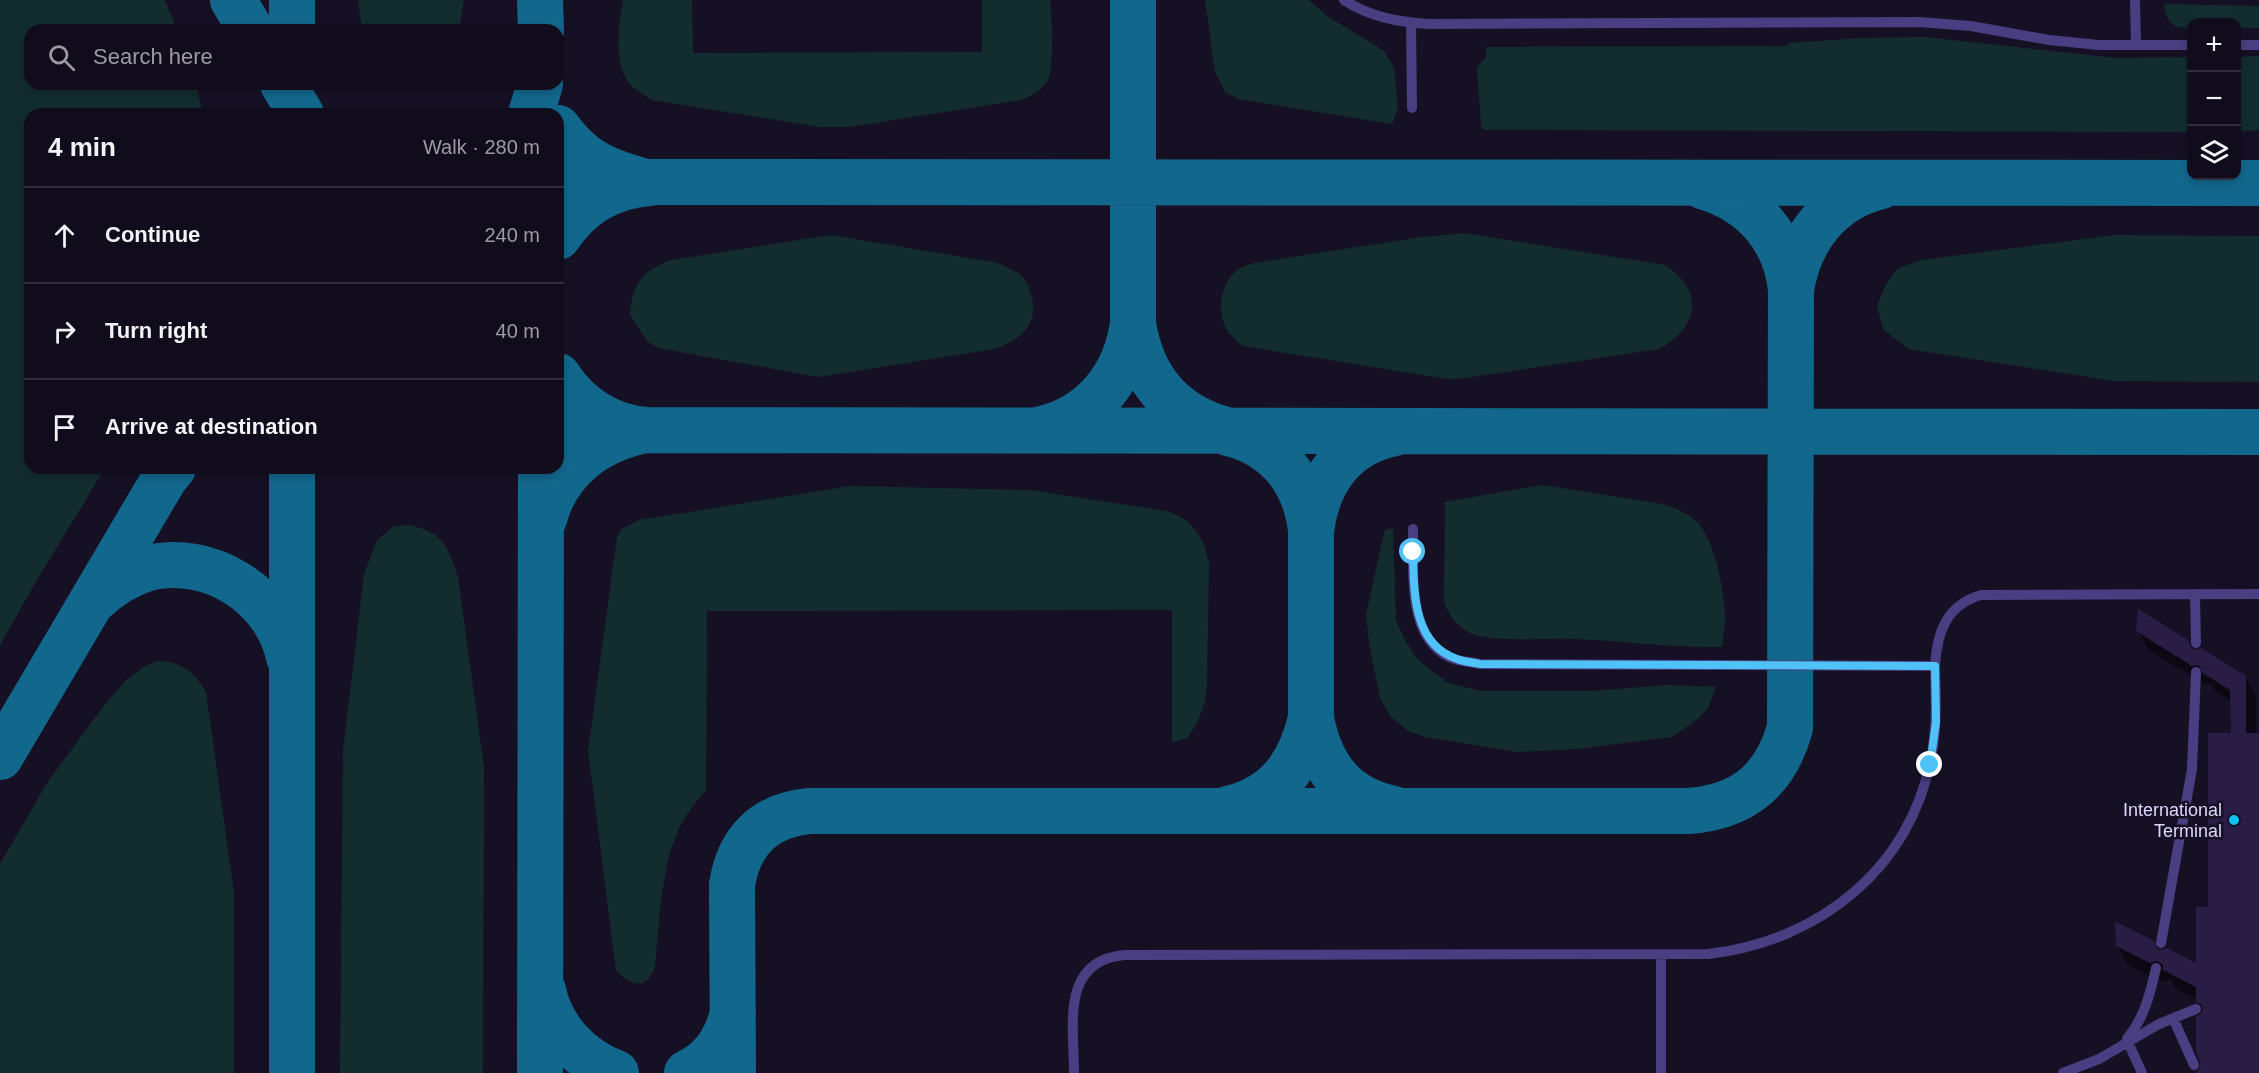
<!DOCTYPE html>
<meta charset="utf-8">
<style>
body{margin:0;font-family:Arial,sans-serif;background:#191525;color:#f1f3f6}
.controls{position:absolute;right:18px;top:18px;display:grid;overflow:hidden;border-radius:12px;box-shadow:0 3px 9px #0003}
.controls button{width:54px;height:54px;display:grid;place-items:center;padding:0;border:0;border-bottom:2px solid #302c3b;background:#100c1c;color:#f1f3f6;font:30px sans-serif}
.stop{position:absolute;width:18px;height:18px;margin:-14px;border:4px solid #4fc3f7;border-radius:50%;background:#fff}
.stop.end{background:#4fc3f7;border-color:#fff;box-shadow:0 2px 6px #0008}
.list{margin:0;padding:0;list-style:none}
h2{display:flex;justify-content:space-between;align-items:center;height:78px;margin:0;padding:0 24px;font-size:26px}
h2 small{font-size:20px;font-weight:400;color:#9c9ba3}
.list li{display:grid;grid-template-columns:39px 1fr auto;gap:18px;align-items:center;box-sizing:border-box;height:96px;padding:0 24px;border-top:2px solid #302c3b}
.list b{display:block;font-size:22px;white-space:nowrap}
.list em{font-size:20px;font-style:normal;color:#9c9ba3}
.icon{flex:none;width:33px;height:33px;fill:none;stroke:currentColor;stroke-width:2;stroke-linecap:round;stroke-linejoin:round}
.map{position:relative;flex:none;width:2259px;height:1073px;overflow:hidden}
.search{position:absolute;background:#100c1c;box-shadow:0 3px 9px #0003;left:24px;top:24px;width:540px;height:66px;display:flex;align-items:center;gap:15px;box-sizing:border-box;padding:0 21px;border-radius:18px;color:#9c9ba3;font-size:22px}
.panel{position:absolute;background:#100c1c;box-shadow:0 3px 9px #0003;left:24px;top:108px;width:540px;height:366px;border-radius:18px}
.map>svg:first-child{display:block}
.green{fill:#132c2e}
.shadow{fill:#0007}
.lines{fill:none;stroke-linecap:round;stroke-linejoin:round}
.taxiway{stroke:#12688c;stroke-width:46}
.building{fill:#2a1d45}
.service{stroke:#483e81;stroke-width:10}
.route{stroke:#4fc3f7;stroke-width:8}
.poi-dot{fill:#0dc1f2;stroke:#161025;stroke-width:2}
.labels{text-anchor:middle;stroke-width:5;stroke-linejoin:round;paint-order:stroke}
.poi-label{font-size:18px;fill:#dfd6fd;stroke:#161025;text-anchor:end}
</style>
<div class="map">
<svg width="2259" height="1073" viewBox="0 0 2259 1073">
<rect width="100%" height="100%" fill="#161025"/>
<path class="green" d="M0 0H165L177 30H30V84H196L203 114H30V468H105L34 585 0 645Z
M358 0H464L459 30H362Z
M623 0H692L693 53 982 52V0H1050C1052 16 1054 66 1048 80 1043 90 1031 96 1022 100L849 127H820L652 100C643 94 632 89 626 79 614 58 619 23 623 0Z
M1205 0H1309L1327 16 1383 50 1394 67 1398 108 1392 124 1238 99 1225 92 1215 72Z
M2164 4 2259 6V28H2237L2236 22H2192L2191 28C2173 28 2167 24 2164 4Z
M1925 37 2116 58 2191 57V132L1483 130 1481 126 1477 67 1486 57V47L1788 46 1789 43 1861 38Z
M2259 56V130L2237 132V57Z
M1464 233 1665 265C1705 291 1699 327 1659 349L1466 378 1447 379 1242 346C1238 342 1233 338 1229 333 1215 314 1220 281 1240 268 1244 266 1250 265 1254 263L1422 237Z
M831 235 998 263C1006 267 1017 271 1023 277 1028 283 1030 290 1032 298 1039 325 1018 341 995 349L818 377 658 348 647 341 630 315C632 284 641 271 671 260Z
M2115 235 2259 236V382L2115 381 1908 349 1883 329 1877 306 1886 284 1898 268 1921 260Z
M1542 485 1663 504C1674 508 1687 512 1696 521 1715 539 1725 593 1725 619 1725 628 1723 638 1722 647 1673 648 1625 641 1575 639 1549 638 1492 643 1470 633 1456 626 1450 617 1444 603L1445 502Z
M851 486 1030 490 1166 511C1193 519 1203 536 1209 563L1207 687C1205 706 1199 723 1187 738L1172 743V610L707 611 706 790C695 803 684 816 677 833 661 869 659 927 655 967 647 991 630 986 616 970L588 751 617 537 621 529 639 520Z
M410 525C445 534 447 545 458 577L484 767 483 1073H340L343 751 364 574 377 540 394 526Z
M1389 528 1393 530 1396 620 1405 640 1418 660 1448 683 1482 691H1592L1666 685 1716 687 1708 708 1699 718 1672 737 1577 749 1517 752 1425 737 1408 731 1390 716 1380 698 1369 643 1366 615 1384 532Z
M157 661C181 661 194 672 206 692L234 893V1073H0V864L47 783 102 708 126 680 145 666Z"/>
<path class="shadow" d="M2138 631 2193 651 2245 677 2256 696V734H2259V1073H2196L2202 1070 2204 1012 2198 1000 2176 989 2170 979 2162 982 2128 965 2117 946 2158 951 2198 966 2210 909 2232 735V702L2216 692 2211 684H2204L2149 650Z"/>
<g class="lines">
<path class="taxiway" d="M233 0 251 30
M292 0V30
M540 0 541 30
M283 84 301 114
M531 114 540 84
M558 128C583 163 608 172 649 183 610 186 579 205 558 237
M558 182 2259 183
M1702 186C1752 200 1786 238 1791 290 1799 239 1830 198 1881 186
M1133 323V0
M1042 429C1094 417 1126 375 1133 323 1141 377 1170 414 1223 429
M558 430 2259 432
M1228 433C1277 444 1306 482 1311 531 1317 481 1344 443 1395 433
M544 519C557 469 596 440 646 430 609 427 578 407 558 376
M1311 531V718
M93 601C108 587 128 574 148 568 210 553 276 595 289 657
M0 757 164 479 173 468
M1228 809C1277 798 1300 765 1311 718 1320 767 1344 799 1394 809
M543 990C550 1028 580 1060 616 1073
M292 1073V468
M540 1073 541 468
M687 1073C713 1061 726 1040 733 1013
M733 1073 732 885C739 840 765 815 810 811H1688C1743 807 1775 781 1790 728L1791 290"/>
</g>
<path class="building" d="M2138 609 2188 640 2192 649 2197 650 2201 648 2246 676V733H2259V1073H2196L2201 1065 2196 1051V1017L2201 1014 2203 1009 2201 1004 2196 1002V987L2163 970V965L2158 961 2150 963 2116 946 2115 921 2154 941 2157 949 2163 950 2167 948 2196 963V907H2208V733H2231L2230 690 2203 673 2199 665 2192 666 2136 631Z"/>
<g class="lines">
<path class="service" d="M1344 0C1370 17 1398 22 1428 24L1919 22 1971 26 2049 40 2099 45H2192
M2135 0 2136 45
M1411 23 1412 108
M2236 45H2259
M1413 529C1414 571 1405 644 1457 660 1465 662 1473 662 1480 664L1935 666C1937 633 1946 605 1981 595L2259 594
M2195 595 2196 643
M2161 943 2192 769 2196 672
M1661 955V1073
M2173 1018 2194 1065
M2127 1039C2144 1018 2150 995 2156 968
M2128 1042 2142 1073
M1074 1073C1074 1026 1060 961 1124 955L1708 954C1820 941 1912 868 1932 753 1937 724 1936 695 1935 666
M2063 1073 2099 1059 2159 1024 2196 1009"/>
</g>
<g class="lines">
<path class="route" d="M1413 552C1414 590 1412 644 1457 659 1464 662 1473 662 1480 664L1935 666 1936 722 1930 765"/>
</g>
<circle class="poi-dot" cx="2234" cy="820" r="6"/>
<g class="labels">
<g class="poi-label">
<text x="2222" y="816">International<tspan x="2222" dy="21">Terminal</tspan></text>
</g>
</g>
</svg>
<div class="controls">
<button>+</button>
<button>−</button>
<button><svg class="icon" aria-label="layers" viewBox="0 0 24 24"><path d="M12 4l9 5-9 5-9-5zM3 14l9 5 9-5"/></svg></button>
</div>
<div class="stop" style="left:1413px;top:552px"></div>
<div class="stop end" style="left:1930px;top:765px"></div>
<div class="search"><svg class="icon" aria-label="search" viewBox="0 0 24 24"><circle cx="10" cy="10" r="6"/><path d="M15 15l6 6"/></svg>Search here</div>
<section class="panel">
<h2>4 min<small>Walk · 280 m</small></h2>
<ul class="list">
<li><svg class="icon" aria-label="ahead" viewBox="0 0 24 24"><path d="M12 20V5M6 11l6-6 6 6"/></svg><div><b>Continue</b></div><em>240 m</em></li>
<li><svg class="icon" aria-label="right" viewBox="0 0 24 24"><path d="M7 20v-9h11M14 6l5 5-5 5"/></svg><div><b>Turn right</b></div><em>40 m</em></li>
<li><svg class="icon" aria-label="arrive" viewBox="0 0 24 24"><path d="M6 21V4h12l-3 4 3 4H6"/></svg><div><b>Arrive at destination</b></div></li>
</ul>
</section>
</div>
